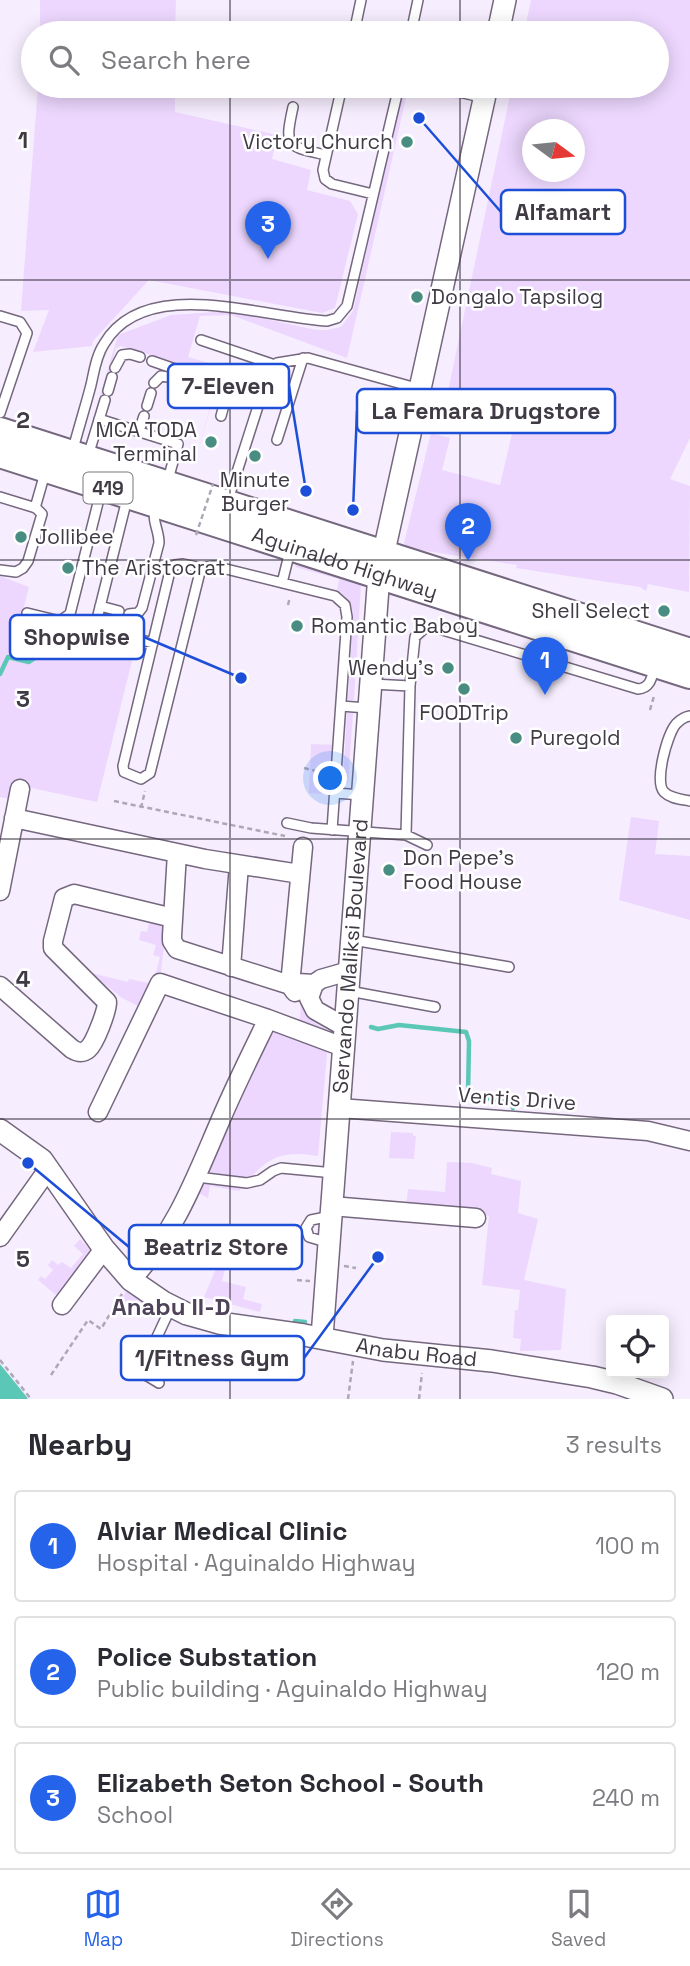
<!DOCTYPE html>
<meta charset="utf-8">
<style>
body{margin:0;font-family:"Space Grotesk",sans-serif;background:#f2f2f3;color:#2b2b33}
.controls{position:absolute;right:21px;bottom:21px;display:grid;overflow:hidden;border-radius:7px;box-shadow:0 4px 18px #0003}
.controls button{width:63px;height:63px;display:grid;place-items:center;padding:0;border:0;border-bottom:2px solid #e1e1e2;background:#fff;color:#2b2b33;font:35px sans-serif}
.compass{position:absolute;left:522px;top:119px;width:63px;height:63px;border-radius:50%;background:#fff;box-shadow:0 4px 18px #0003;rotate:105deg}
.you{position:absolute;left:331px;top:779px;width:24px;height:24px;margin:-18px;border:5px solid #fff;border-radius:50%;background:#1a73e8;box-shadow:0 0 0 10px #1a73e833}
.badge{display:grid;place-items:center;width:46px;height:46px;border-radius:50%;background:#2563eb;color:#fff;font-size:23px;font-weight:700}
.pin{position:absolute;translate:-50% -58px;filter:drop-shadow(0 2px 4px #0008)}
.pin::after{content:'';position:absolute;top:37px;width:24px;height:21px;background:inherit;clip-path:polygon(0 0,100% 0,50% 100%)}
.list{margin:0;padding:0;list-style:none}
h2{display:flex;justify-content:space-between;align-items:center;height:91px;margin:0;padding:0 28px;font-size:30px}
h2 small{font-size:23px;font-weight:400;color:#7c7c81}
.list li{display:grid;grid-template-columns:46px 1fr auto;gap:21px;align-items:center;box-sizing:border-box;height:112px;margin:0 14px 14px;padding:0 14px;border:2px solid #e1e1e2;border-radius:7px}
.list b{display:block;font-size:26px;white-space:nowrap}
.list p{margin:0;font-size:23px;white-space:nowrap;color:#7c7c81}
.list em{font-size:23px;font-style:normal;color:#7c7c81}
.icon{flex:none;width:38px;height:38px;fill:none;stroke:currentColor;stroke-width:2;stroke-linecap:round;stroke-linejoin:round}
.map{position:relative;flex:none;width:690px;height:1399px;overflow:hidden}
.search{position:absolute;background:#fff;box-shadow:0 4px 18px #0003;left:21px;right:21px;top:21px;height:77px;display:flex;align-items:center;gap:18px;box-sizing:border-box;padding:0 24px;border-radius:38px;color:#7c7c81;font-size:26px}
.sheet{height:469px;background:#fff}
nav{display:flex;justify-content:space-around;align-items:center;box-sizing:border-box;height:98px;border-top:2px solid #e1e1e2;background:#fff;font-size:19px;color:#7c7c81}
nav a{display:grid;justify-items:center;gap:4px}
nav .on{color:#2563eb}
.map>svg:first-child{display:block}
.green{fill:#edd7fe;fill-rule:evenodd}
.water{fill:#5bc8b7}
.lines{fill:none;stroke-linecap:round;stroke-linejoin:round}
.stream{stroke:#5bc8b7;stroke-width:4.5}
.service-casing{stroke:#74677e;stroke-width:12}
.minor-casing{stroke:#74677e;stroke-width:21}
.tertiary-casing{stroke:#74677e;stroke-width:24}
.trunk-casing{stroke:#74677e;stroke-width:32}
.path{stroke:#afa7b6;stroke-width:2.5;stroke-dasharray:5 3.5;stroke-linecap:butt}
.service{stroke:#fff;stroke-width:9}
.minor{stroke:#fff;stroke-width:18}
.tertiary{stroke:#fff;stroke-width:21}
.trunk{stroke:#fff;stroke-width:28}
.path-bridge{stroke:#afa7b6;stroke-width:2.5;stroke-dasharray:5 3.5;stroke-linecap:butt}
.grid{fill:none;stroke:#403a45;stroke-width:2;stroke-opacity:0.55}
.poi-dot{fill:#498d82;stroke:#fff;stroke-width:2.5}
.labels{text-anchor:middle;stroke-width:5;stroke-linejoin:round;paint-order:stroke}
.shield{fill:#fff;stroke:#79757d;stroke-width:2}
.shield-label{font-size:19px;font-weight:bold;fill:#403a45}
.poi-label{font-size:21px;fill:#403a45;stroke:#fff;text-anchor:start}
.street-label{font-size:21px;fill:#403a45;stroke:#fff}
.quarter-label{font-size:24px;font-weight:bold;fill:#4f4359;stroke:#fff}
.grid-label{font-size:23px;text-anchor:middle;font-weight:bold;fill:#403a45;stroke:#fff;stroke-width:5;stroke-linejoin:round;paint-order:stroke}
.leader{fill:none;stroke:#1d4ed8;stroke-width:2.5}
.callout-dot{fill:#1d4ed8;stroke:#fff;stroke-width:2.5}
.callout{fill:#fff;stroke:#1d4ed8;stroke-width:2.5}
.callout-label{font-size:23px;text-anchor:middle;font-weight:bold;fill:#403a45}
</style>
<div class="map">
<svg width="690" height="1399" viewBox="0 0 690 1399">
<rect width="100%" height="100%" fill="#f6edfe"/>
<path class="green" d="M40 0H176L175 33H40Z
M531 0H690V438L670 479 690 486 689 592 648 584 646 591 640 587 516 568 517 565 406 548 404 543 431 433 450 438 442 470 500 485 517 412 447 396 512 86H657V33H524ZM532 130H574V172H532Z
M38 86H175V112L277 135 272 159 311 170 307 190 350 201 358 214 335 308 322 313 149 280 93 341 92 346 33 352 49 310 21 311Z
M408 86H420L455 93 460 95 462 100 408 89 347 358 231 315 200 316 188 357 223 367 213 399 206 397V400L212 402 197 455 211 403 201 400 199 396 203 394 212 396 218 374 209 371 206 382H204L206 372 121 346 116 348 88 445 85 446 118 335 171 315 230 311 316 330H327L341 327 353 311 402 92Z
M298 564 361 584 354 700H348L353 617C353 604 347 596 337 590L339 579 295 567Z
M0 576 29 587 19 626 133 657 97 802 13 784 10 799 0 797Z
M347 713H353L348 783 343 782Z
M311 744 340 745 337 795 309 793Z
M631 817 659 821 655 854 690 856V920L619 900Z
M150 919 164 922 166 927 161 971 144 1009 122 998 91 973 128 982 129 979 153 984 160 957 153 955 156 945 139 940 141 931 147 932Z
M301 1005 315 1023 329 1031 318 1156C276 1149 265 1160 239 1191L210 1186 208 1198 194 1191 273 1017 299 1025Z
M391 1132 413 1133V1136H416L414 1159 389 1158Z
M447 1162 472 1163 492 1168 491 1174 521 1181 518 1213 538 1219 524 1280 566 1289 561 1350 520 1351 521 1339 513 1338 515 1310H518L520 1290 482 1285 489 1216 406 1208 408 1189 445 1192Z
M80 1239 88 1247 92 1243 97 1253 62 1300 38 1280 41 1276 45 1279 53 1270 48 1265 52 1260 58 1265 62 1262 71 1268 83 1254 74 1246Z
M225 1247 231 1248 222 1281 246 1287 243 1299 262 1304 260 1312 204 1297Z
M128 1288 151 1305 144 1317 120 1302Z"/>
<path class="water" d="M0 1364 26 1396 28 1399H0Z"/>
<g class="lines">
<path class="stream" d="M0 674 8 657 29 662 57 643 81 645
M371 1027 378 1029 399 1025 466 1032 469 1041 468 1094 512 1103 513 1108
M295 1321 305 1322"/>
<g class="service-casing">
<path id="service" d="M313 33 325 31 339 33
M354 33 361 0
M411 33 418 0
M342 86 323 170 325 179 332 184 373 194
M433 86 485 98
M293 107C284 148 287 146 326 155
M0 316 20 322 27 333 0 413
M201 340 275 365
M152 361 195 376 199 387 192 401
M115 368 122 355 130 354 140 357
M177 380C190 384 191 388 192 401
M154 383 161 376 168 377
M108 391 112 377
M224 393 258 404
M147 406 151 393
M221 416 227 394
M99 419 178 444 167 483
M139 431 144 416
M277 440 303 358
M72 453C78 430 85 408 91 385 94 372 96 356 104 344 145 274 263 318 327 321L337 318 347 306 399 86
M88 456 105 400
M0 497 36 508 42 514 28 561 23 568 16 572 0 570
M127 499 96 623 104 630 153 643
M227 503 269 372 277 363 308 358 420 389
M35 508 45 473
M201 568 150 773 141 779 124 772 123 766 170 571 175 565 183 564 201 568 214 566 335 596 345 605 347 617 332 830
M282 583 290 551
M100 606 119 611
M27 613 60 621 70 614 102 487
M129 614 138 613 142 608 159 543C159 529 151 521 156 507
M372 684 410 686
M341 706 367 708
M690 716C684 717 680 720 676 724 667 735 654 782 664 792 671 799 681 799 690 801
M335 793 362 795
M287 823 311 828 406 835 410 686 415 637 426 627 436 628 638 689C651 688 652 676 655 666
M406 835 427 845
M353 940 509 967
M349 991 435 1007
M197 1177 247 1183 260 1180 273 1171 281 1168 334 1173
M329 1243 309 1237 306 1228 311 1220 331 1216
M159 1383 144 1374 142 1369 171 1307"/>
</g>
<g class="minor-casing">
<path id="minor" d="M14 818 205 859 300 874
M177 853 172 936V941L177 949 290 985 297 983 314 984 321 979 349 971
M0 891 20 789
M231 967 239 865
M314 984 309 998 315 1010 345 1027
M0 986 72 1049C77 1052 82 1054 88 1049 95 1043 107 1011 107 1002L53 948V941L64 898 74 894 173 918
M295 992 290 985 303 847
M339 1108 648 1131 690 1141
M98 1112 160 983 268 1019 343 1047
M331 1206 476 1218
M0 1237 49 1168
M131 1280C175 1232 193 1184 218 1126 233 1090 251 1054 268 1019
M62 1305 104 1249"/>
</g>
<g class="tertiary-casing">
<g id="tertiary">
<path d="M498 33 505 0"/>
<path id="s1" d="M0 1130 42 1160 104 1249 131 1280 163 1302 187 1314 219 1323 304 1335 383 1350 492 1361 592 1377 617 1383 662 1399"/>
<path id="s2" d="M322 1337 379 574 487 86"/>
</g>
</g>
<g class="trunk-casing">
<g id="trunk">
<path d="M0 432 690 653"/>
<path id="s3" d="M0 453 690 674"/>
</g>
</g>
<path class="path" d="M288 605 290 597
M650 710 654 696
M304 768 324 773
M114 801 285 836
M141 808 145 791
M344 1266 356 1268
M297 1280 310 1281
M0 1360 31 1399
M51 1375 88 1320 101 1329 122 1294
M348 1399 353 1361
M419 1399 422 1373"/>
<use href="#service" class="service"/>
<use href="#minor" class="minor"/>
<use href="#tertiary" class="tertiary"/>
<use href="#trunk" class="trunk"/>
<path class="path-bridge" d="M196 535 213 484"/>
</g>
<path class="grid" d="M230 0V33M460 0V33M230 86V1399M460 86V1399M0 280H690M0 560H690M0 839H690M0 1119H690"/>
<g class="poi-dot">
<circle cx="407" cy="142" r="7"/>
<circle cx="417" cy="297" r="7"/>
<circle cx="211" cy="442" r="7"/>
<circle cx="255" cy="456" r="7"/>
<circle cx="21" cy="537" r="7"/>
<circle cx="68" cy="568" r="7"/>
<circle cx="664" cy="611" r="7"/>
<circle cx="297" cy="626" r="7"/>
<circle cx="448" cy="668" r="7"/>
<circle cx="464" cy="689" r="7"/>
<circle cx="516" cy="738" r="7"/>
<circle cx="389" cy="870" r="7"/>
</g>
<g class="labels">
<rect class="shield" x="83.5" y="472.5" width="49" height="31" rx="5"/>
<g class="shield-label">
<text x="108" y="495">419</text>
</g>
<g class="poi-label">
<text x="393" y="149" text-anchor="end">Victory Church</text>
<text x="431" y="304">Dongalo Tapsilog</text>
<text x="197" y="437" text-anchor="end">MCA TODA<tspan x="197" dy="24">Terminal</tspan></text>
<text x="255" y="487" text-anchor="middle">Minute<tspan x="255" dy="24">Burger</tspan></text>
<text x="35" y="544">Jollibee</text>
<text x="82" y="575">The Aristocrat</text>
<text x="650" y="618" text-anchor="end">Shell Select</text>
<text x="311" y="633">Romantic Baboy</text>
<text x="434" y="675" text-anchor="end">Wendy's</text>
<text x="464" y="720" text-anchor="middle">FOODTrip</text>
<text x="530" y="745">Puregold</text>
<text x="403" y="865">Don Pepe's<tspan x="403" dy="24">Food House</tspan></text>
</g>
<g class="street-label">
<text dy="7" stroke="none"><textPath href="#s3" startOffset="362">Aguinaldo Highway</textPath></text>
<text dy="7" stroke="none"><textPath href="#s2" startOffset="382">Servando Maliksi Boulevard</textPath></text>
<text transform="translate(517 1099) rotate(4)" y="7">Ventis Drive</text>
<text dy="7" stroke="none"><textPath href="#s1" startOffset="500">Anabu Road</textPath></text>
</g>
<g class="quarter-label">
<text x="171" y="1315">Anabu II-D</text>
</g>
</g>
<g class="grid-label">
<text x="23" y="148">1</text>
<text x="23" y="428">2</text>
<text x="23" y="707">3</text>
<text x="23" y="987">4</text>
<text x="23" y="1267">5</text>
</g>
<path class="leader" d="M419 118L501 212M306 491L289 386M353 510L357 411M241 678L144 637M28 1163L129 1247M378 1257L304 1358"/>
<g class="callout-dot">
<circle cx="419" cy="118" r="7"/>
<circle cx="306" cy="491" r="7"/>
<circle cx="353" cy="510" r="7"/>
<circle cx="241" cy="678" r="7"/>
<circle cx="28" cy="1163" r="7"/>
<circle cx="378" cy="1257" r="7"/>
</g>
<g class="callout">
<rect x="501" y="190" width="124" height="44" rx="7"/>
<rect x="168" y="364" width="121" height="44" rx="7"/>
<rect x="357" y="389" width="258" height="44" rx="7"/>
<rect x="10" y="615" width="134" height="44" rx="7"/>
<rect x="129" y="1225" width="173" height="44" rx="7"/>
<rect x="121" y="1336" width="183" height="44" rx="7"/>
</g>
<g class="callout-label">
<text x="563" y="220">Alfamart</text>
<text x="228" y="394">7-Eleven</text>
<text x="486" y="419">La Femara Drugstore</text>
<text x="77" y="645">Shopwise</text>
<text x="216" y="1255">Beatriz Store</text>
<text x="212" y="1366">1/Fitness Gym</text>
</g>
</svg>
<div class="controls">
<button><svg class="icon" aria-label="locate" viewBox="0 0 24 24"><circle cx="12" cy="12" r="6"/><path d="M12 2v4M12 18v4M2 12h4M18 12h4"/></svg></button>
</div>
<svg class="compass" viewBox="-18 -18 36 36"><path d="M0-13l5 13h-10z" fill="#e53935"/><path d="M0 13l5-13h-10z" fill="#7c7c81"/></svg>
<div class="you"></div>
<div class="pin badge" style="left:545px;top:695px">1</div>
<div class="pin badge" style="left:468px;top:561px">2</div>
<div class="pin badge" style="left:268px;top:259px">3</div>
<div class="search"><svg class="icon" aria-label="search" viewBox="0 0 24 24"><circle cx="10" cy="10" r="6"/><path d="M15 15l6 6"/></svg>Search here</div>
</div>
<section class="sheet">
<h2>Nearby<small>3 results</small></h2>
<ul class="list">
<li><span class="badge">1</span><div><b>Alviar Medical Clinic</b><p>Hospital · Aguinaldo Highway</p></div><em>100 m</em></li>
<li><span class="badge">2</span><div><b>Police Substation</b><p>Public building · Aguinaldo Highway</p></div><em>120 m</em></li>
<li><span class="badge">3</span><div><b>Elizabeth Seton School - South</b><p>School</p></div><em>240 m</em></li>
</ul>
</section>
<nav>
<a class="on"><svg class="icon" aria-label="map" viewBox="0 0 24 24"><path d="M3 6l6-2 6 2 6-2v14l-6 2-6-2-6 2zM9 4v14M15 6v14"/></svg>Map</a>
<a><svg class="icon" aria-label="directions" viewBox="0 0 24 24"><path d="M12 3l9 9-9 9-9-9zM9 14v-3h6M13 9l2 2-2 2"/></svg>Directions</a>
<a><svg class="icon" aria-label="saved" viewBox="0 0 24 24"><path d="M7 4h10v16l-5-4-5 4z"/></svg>Saved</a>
</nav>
